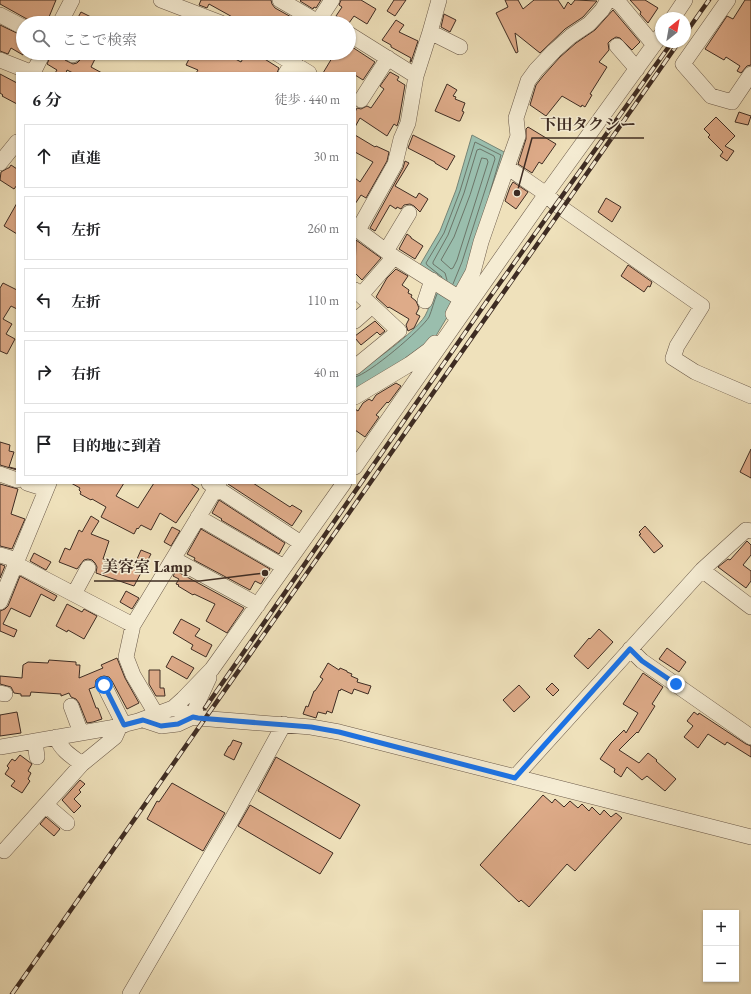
<!DOCTYPE html>
<html lang="ja">
<meta charset="utf-8">
<style>
body{margin:0;font-family:"EB Garamond","Noto Serif JP",serif;background:#f6f6f6;color:#202124}
.controls{position:absolute;right:12px;bottom:12px;display:grid;overflow:hidden;border-radius:0px;box-shadow:0 1px 3px #0004}
.controls button{width:36px;height:36px;display:grid;place-items:center;padding:0;border:0;border-bottom:1px solid #e0e0e0;background:#fff;color:#202124;font:20px sans-serif}
.compass{position:absolute;left:655px;top:12px;width:36px;height:36px;border-radius:50%;background:#fff;box-shadow:0 1px 3px #0004;rotate:31deg}
.stop{position:absolute;width:12px;height:12px;margin:-9px;border:3px solid #1a73e8;border-radius:50%;background:#fff}
.stop.end{background:#1a73e8;border-color:#fff;box-shadow:0 1px 4px #0008}
.list{margin:0;padding:0;list-style:none}
h2{display:flex;justify-content:space-between;align-items:center;height:52px;margin:0;padding:0 16px;font-size:17px}
h2 small{font-size:13px;font-weight:400;color:#757577}
.list li{display:grid;grid-template-columns:26px 1fr auto;gap:12px;align-items:center;box-sizing:border-box;height:64px;margin:0 8px 8px;padding:0 8px;border:1px solid #e0e0e0;border-radius:0px}
.list b{display:block;font-size:15px;white-space:nowrap}
.list em{font-size:13px;font-style:normal;color:#757577}
.icon{flex:none;width:22px;height:22px;fill:none;stroke:currentColor;stroke-width:2;stroke-linecap:round;stroke-linejoin:round}
.map{position:relative;flex:none;width:751px;height:994px;overflow:hidden}
.search{position:absolute;background:#fff;box-shadow:0 1px 3px #0004;left:16px;top:16px;width:340px;height:44px;display:flex;align-items:center;gap:10px;box-sizing:border-box;padding:0 14px;border-radius:22px;color:#757577;font-size:15px}
.panel{position:absolute;background:#fff;box-shadow:0 1px 3px #0004;left:16px;top:72px;width:340px;height:412px;border-radius:0px}
.map>svg:first-child{display:block}
.water{fill:#9abead;stroke:#758476}
.lines{fill:none;stroke-linecap:round;stroke-linejoin:round}
.shore{stroke:#6c7568;stroke-width:1}
.building{fill:#deab89;stroke:#3e2c23}
.minor-casing{stroke:#6a5949;stroke-width:16}
.minor{stroke:#f5ecd3;stroke-width:15}
.rail-casing{stroke:#3e2c23;stroke-width:4.5}
.rail{stroke:#f5ecd3;stroke-width:3;stroke-dasharray:9;stroke-linecap:butt}
.route{stroke:#1a73e8;stroke-width:5}
.leader{fill:none;stroke:#3e2c23;stroke-width:1.5}
.callout-dot{fill:#3e2c23;stroke:#f5ecd3;stroke-width:1.5}
.callout-label{font-size:16px;text-anchor:middle;font-weight:bold;fill:#3e2c23;stroke:#f5ecd3;stroke-width:3;stroke-linejoin:round;paint-order:stroke}
</style>
<div class="map">
<svg width="751" height="994" viewBox="0 0 751 994">
<rect width="100%" height="100%" fill="#efe1bb"/>
<filter id="stains"><feTurbulence type="fractalNoise" baseFrequency=".005" numOctaves="4"/><feColorMatrix values="0 0 0 0 .2 0 0 0 0 .09 0 0 0 0 .02 0 0 0 .5 -.17"/></filter>
<radialGradient id="worn" r=".72"><stop offset=".6" stop-color="#630" stop-opacity="0"/><stop offset="1" stop-color="#630" stop-opacity=".3"/></radialGradient>
<path class="water" d="M472 135 506 153 455 304 434 339 355 392V373C374 362 413 334 425 316 429 309 431 300 433 292L420 265 440 231 456 190Z"/>
<g class="lines">
<path class="shore" d="M482 158 487 159 488 162 457 260 453 268 451 269 441 260 454 237 470 195Z
M442 277 427 265 426 263 444 233 460 191 475 142 501 155 490 192
M447 280 445 273 433 264V262L448 235 464 193 477 150 480 149 494 156 495 159 462 262 453 284
M355 377C368 375 422 329 429 317 432 310 434 301 437 294"/>
</g>
<path class="building" d="M0 0H56L49 17 52 18 51 23H34L0 4Z
M201 0H271L272 4 275 8 302 23H245L236 18V19L209 4 207 8 199 5Z
M301 0H321L316 8 314 7 313 9 300 1Z
M341 0H361L376 9 367 24 354 16 349 23H347L336 16 342 7 339 5Z
M394 0H406L395 16 387 11Z
M505 0H518L523 9 534 0H558L564 9 568 2 571 5 575 0 597 1 583 17 565 29 540 53 515 33 518 52 516 53 496 13 508 7Z
M630 0H645L658 8 648 23 640 14 641 12Z
M745 0H751V65L747 66 741 73 737 71 740 66 726 57 724 60 705 49 727 16 733 19Z
M613 10 640 42 632 50 620 38 616 37 611 40 608 43 609 50 599 62 607 67 590 94 592 95 585 107 582 105 581 107 562 96 546 116 530 105 536 85 543 76 560 57 576 43 595 30Z
M81 12 103 23H75Z
M444 14 456 20 450 32 441 27Z
M396 20 404 25 399 32 418 41 411 62H410L411 58 391 47V45L382 40Z
M0 25 23 36V55L11 48 8 54 0 51Z
M349 45 375 62 363 80 355 75V73H323L335 53H349Z
M52 53H61L65 60 73 64 77 63 80 60 82 53H98L91 67 102 73H73L67 70 66 73H55L57 70 47 64Z
M192 53H224L241 62 246 53H255L279 68 277 73H196L198 70 186 65Z
M390 72 399 77 397 80 405 85 399 120 397 126 394 124 387 136 360 118 355 127V112L357 108 361 109 367 106 371 108 384 89 380 86Z
M0 74 17 83V104L2 96 3 95 0 93Z
M447 84 457 90 453 96 456 97 455 99 465 103 462 111 464 112 460 121H458L435 111Z
M739 112 751 116 748 125 735 122Z
M716 117 735 136 725 146 734 151 727 161 720 156 723 152 708 137 710 135 704 129Z
M528 127 556 144 542 164 539 162 532 173 518 164 526 139V129Z
M355 135 375 147 376 146 389 152 387 161 366 198 361 195 355 204V178L360 182 373 162 355 152Z
M413 135 455 156 447 170 435 163V162L408 148Z
M405 161 409 163 395 186 416 198 419 193 428 199 420 212 414 206 410 204 404 205 401 209 397 207 396 209 390 205 375 231 370 228 403 168Z
M11 165 17 169V185L14 189 0 180 1 172 8 168H9Z
M513 182 528 192 516 209 505 201 510 187Z
M606 198 621 207 612 222 598 212Z
M17 203V234L4 226Z
M407 234 411 237V238L423 246 415 259 399 249Z
M356 240 381 258 362 280 355 273Z
M628 265 652 282 650 287 648 286 644 292 621 276Z
M396 269 408 276 402 285 409 290 408 293 412 295 411 297 416 301 419 308 416 314 420 316 414 328 408 331 406 325 409 319 389 307 388 308 376 297 387 278Z
M3 283 17 290V309L11 306 3 319 12 324 6 334 15 339 7 354 0 351V288Z
M375 321 385 331 380 335 377 332 361 345 355 338V336Z
M396 383 401 386 390 401 388 403 387 402 376 415 379 417 365 437 355 430V409L358 411 363 403 369 399 372 401 376 395Z
M0 442 10 445 9 451 14 452 9 467 17 469V470L0 465Z
M751 449V478L740 472Z
M71 483H124L116 496 138 508 154 483H190L199 489 176 523 160 513 151 530 141 525 138 529 137 528 134 534 101 517 106 507 92 499 91 500 80 494 81 492 79 490 80 488Z
M228 483H253L290 507 292 505 302 511 292 526 228 484Z
M0 484 18 489 11 514 25 519 12 549 0 546Z
M219 500 285 543 279 554 221 520 222 519 212 513Z
M91 516 99 521 91 534 109 541 103 559 126 568 127 565 133 568 141 550 151 554 134 586 96 573 97 567 95 563 92 560 88 559 84 560 77 569 59 562 65 548 70 550 79 530 82 532Z
M645 526 663 546 654 553 639 535 641 534 639 532Z
M172 527 180 531 171 546 164 542Z
M201 529 270 569 261 584 255 581 250 590 194 560 195 558 187 554Z
M747 541 751 545V555L743 565 751 571V581L746 588 718 567 728 559 730 560Z
M34 553 51 562 46 570 30 561Z
M0 564 5 566 0 578Z
M176 571 244 608 227 633 206 621 215 604 194 594 193 595 178 586 179 585 176 584 179 579 173 576Z
M20 576 57 596 54 601 41 594 30 617 11 608 3 624 17 630 14 637 0 631V611L5 609 8 606Z
M126 591 139 598 132 609 120 602Z
M67 604 82 612 84 609 97 616 84 639 68 630 67 632 56 626Z
M181 619 200 629 195 636 212 645 206 657 191 649 193 645 173 633Z
M599 629 613 642 588 669 574 656 589 638 590 639Z
M667 648 686 662 679 672 659 659Z
M172 656 194 668 187 679 166 667Z
M117 658 125 678 139 703 127 709 112 681 109 677 104 676 100 677 96 680 95 687 89 689 96 708H98L102 719 93 722 87 723 79 703 76 699 71 697 69 693 61 696V694L31 692 30 696H21V694L14 693 11 687 0 684V676L22 678 23 665 28 662 48 663 49 660 76 662V665H80L79 678 103 668 101 665Z
M328 663 339 670 340 668 347 671V672L352 674 351 676 358 679 357 682 371 686 368 694 354 689 352 694 341 689 340 691 339 690 332 713 327 711 326 714 318 712 316 718 303 714 306 706 308 707 314 691H315L323 679 320 677Z
M149 670H160V688H164L165 696H156L149 684Z
M643 673 663 687 652 704 655 706 638 733 637 732 619 750 639 763 648 753 657 760 656 761 676 779 665 791 647 776 642 780 627 767 621 777 614 772 615 769 600 759 611 743 624 730 626 733 638 713 623 704Z
M552 683 559 690 553 696 546 689Z
M519 685 530 697 514 712 503 700Z
M17 712 21 733 0 736V715Z
M694 712 698 715 699 713 746 744 751 746V757L727 742 725 745 708 734 698 748 684 737 693 726 687 721Z
M233 740 242 743 234 760 224 755 229 746H230Z
M20 755 32 764 28 771 31 773 28 779 30 781 22 793 11 786 15 781 5 774 9 768 7 766 12 759 15 761Z
M276 757 360 805 340 839 258 791Z
M80 780 85 784 79 790 81 792 74 799 81 806 74 813 62 800Z
M172 783 225 813 203 851 147 819 157 801 159 802Z
M543 795 552 803 555 799 564 807 570 801 578 808 582 804 589 811 592 807 600 815 604 810 611 817 616 813 622 818 575 871 567 864 529 907 521 900 519 902 480 865Z
M250 805 333 853 320 874 238 826Z
M46 817 60 829 54 836 40 824Z"/>
<g class="lines">
<g class="minor-casing">
<path id="minor" d="M161 0 221 23
M280 0 318 22
M608 0 602 10 589 24 571 36 554 51 536 70 528 81 516 118 518 136 507 167 546 194 556 204 702 306 677 346 673 358 695 372 751 396
M614 0 620 4 654 45
M728 0 683 64 711 96 732 102 751 74
M0 15 23 27
M673 18 685 0
M60 23 72 0
M317 23 332 0
M430 32 460 47
M349 34 416 76 430 32 439 0
M617 46 637 69
M70 53 73 55
M276 53 309 73
M0 60 33 73
M33 73 43 53
M286 73 298 53
M361 100 388 58
M0 163 17 142
M355 228 394 257 469 304
M358 230 395 164 401 139 408 123 416 76
M386 251 409 213
M355 290 399 331 355 367
M361 295 394 257
M425 301 432 280
M453 314 461 299 462 292 473 272 481 242 507 167
M355 321 372 306
M410 364 429 350 435 343
M355 397 410 364H419
M355 467 546 194 661 35
M0 474 17 480
M27 483 46 489
M209 483 301 543
M198 517 284 567
M0 555 17 560
M174 559 258 605
M16 564 133 625 126 657 133 675 156 714
M702 570 751 607
M74 594 88 568
M0 602 49 483
M133 625 219 483
M630 649 642 661 751 737
M104 685 124 725
M0 693 5 694
M71 706 81 733
M173 708 198 718 311 727 339 732 751 837
M143 720 161 726 178 724 193 717 198 702 209 678
M56 737C61 750 71 756 82 764
M35 741 37 757
M0 747 110 728 138 721 173 708 183 699 212 669 344 483
M515 777 702 570 746 530 751 531
M46 805 67 823
M4 851 82 764 115 737 120 726
M130 994 231 821 284 724"/>
</g>
<use href="#minor" class="minor"/>
<g class="rail-casing">
<path id="rail" d="M685 34 709 0
M205 708 487 301 670 45
M12 994 679 42"/>
</g>
<use href="#rail" class="rail"/>
</g>
<g class="lines">
<path class="route" d="M104 685 124 725 143 720 161 726 178 724 193 717 198 718 311 727 339 732 515 778 630 649 642 661 676 684"/>
</g>
<path class="leader" d="M517 193L532 138H644M265 573L200 581H94"/>
<g class="callout-dot">
<circle cx="517" cy="193" r="4"/>
<circle cx="265" cy="573" r="4"/>
</g>
<g class="callout-label">
<text x="588" y="130">下田タクシー</text>
<text x="147" y="572">美容室 Lamp</text>
</g>
<rect width="100%" height="100%" filter="url(#stains)"/>
<rect width="100%" height="100%" fill="url(#worn)"/>
</svg>
<div class="controls">
<button>+</button>
<button>−</button>
</div>
<svg class="compass" viewBox="-18 -18 36 36"><path d="M0-13l5 13h-10z" fill="#e53935"/><path d="M0 13l5-13h-10z" fill="#757577"/></svg>
<div class="stop" style="left:104px;top:685px"></div>
<div class="stop end" style="left:676px;top:684px"></div>
<div class="search"><svg class="icon" aria-label="search" viewBox="0 0 24 24"><circle cx="10" cy="10" r="6"/><path d="M15 15l6 6"/></svg>ここで検索</div>
<section class="panel">
<h2>6 分<small>徒歩 · 440 m</small></h2>
<ul class="list">
<li><svg class="icon" aria-label="ahead" viewBox="0 0 24 24"><path d="M12 20V5M6 11l6-6 6 6"/></svg><div><b>直進</b></div><em>30 m</em></li>
<li><svg class="icon" aria-label="left" viewBox="0 0 24 24"><path d="M17 20v-9H6M10 6l-5 5 5 5"/></svg><div><b>左折</b></div><em>260 m</em></li>
<li><svg class="icon" aria-label="left" viewBox="0 0 24 24"><path d="M17 20v-9H6M10 6l-5 5 5 5"/></svg><div><b>左折</b></div><em>110 m</em></li>
<li><svg class="icon" aria-label="right" viewBox="0 0 24 24"><path d="M7 20v-9h11M14 6l5 5-5 5"/></svg><div><b>右折</b></div><em>40 m</em></li>
<li><svg class="icon" aria-label="arrive" viewBox="0 0 24 24"><path d="M6 21V4h12l-3 4 3 4H6"/></svg><div><b>目的地に到着</b></div></li>
</ul>
</section>
</div>
